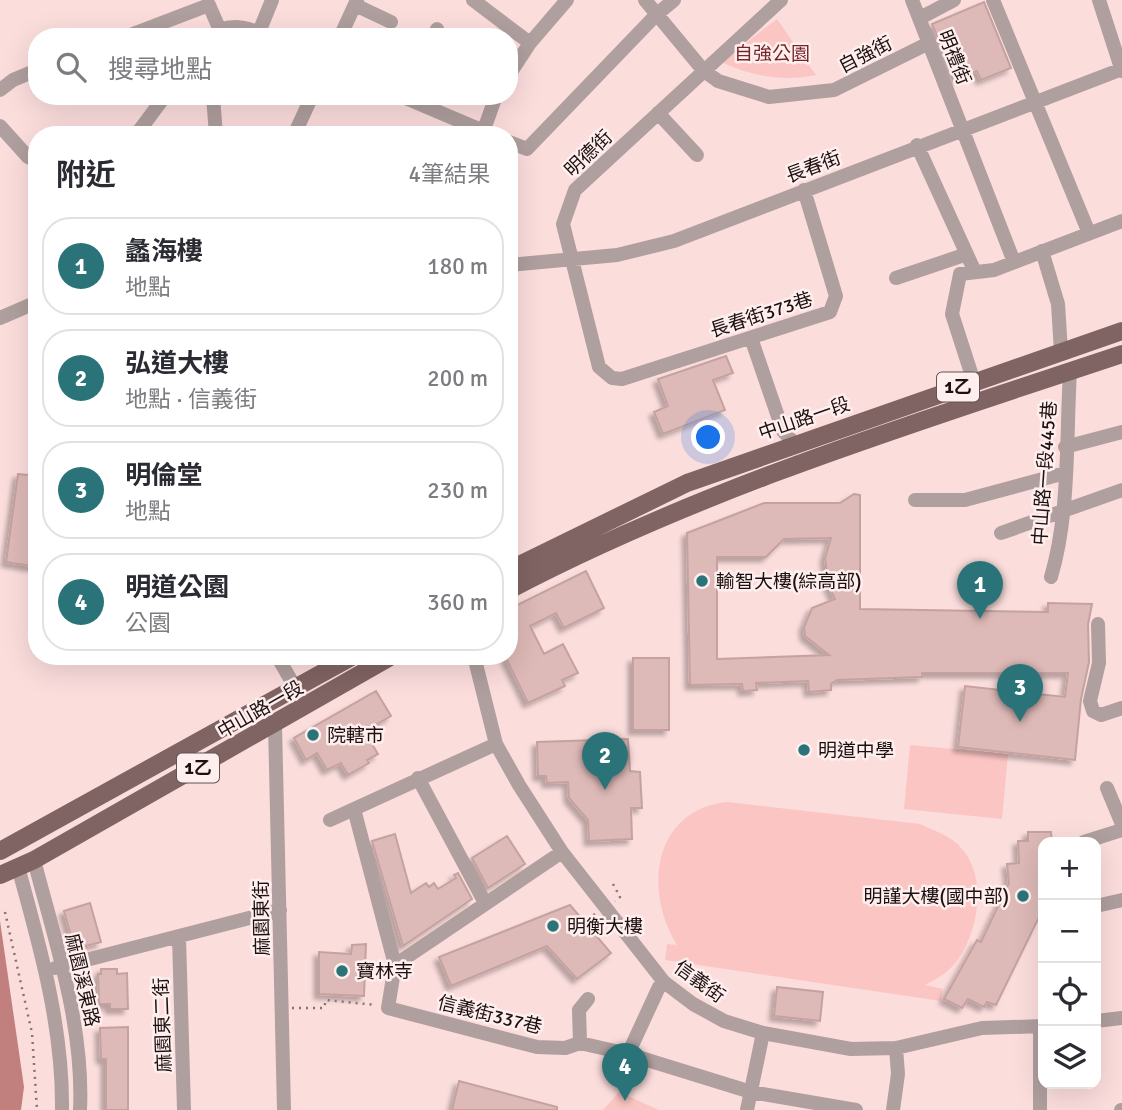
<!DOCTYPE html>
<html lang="zh-TW">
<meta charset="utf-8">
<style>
body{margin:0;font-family:Signika,"Noto Sans TC",sans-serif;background:#f7f7f7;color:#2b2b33}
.controls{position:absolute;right:21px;bottom:21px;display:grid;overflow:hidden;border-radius:14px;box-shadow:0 7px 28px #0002}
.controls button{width:63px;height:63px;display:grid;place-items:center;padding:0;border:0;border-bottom:2px solid #e1e1e2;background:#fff;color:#2b2b33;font:35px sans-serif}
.you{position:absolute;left:709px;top:438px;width:24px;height:24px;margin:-18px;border:5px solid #fff;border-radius:50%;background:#1a73e8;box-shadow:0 0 0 10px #1a73e833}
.badge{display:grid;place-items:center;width:46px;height:46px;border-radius:50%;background:#2a7479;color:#fff;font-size:23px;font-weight:700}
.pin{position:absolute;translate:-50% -58px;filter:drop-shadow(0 2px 4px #0008)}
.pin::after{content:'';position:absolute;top:37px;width:24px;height:21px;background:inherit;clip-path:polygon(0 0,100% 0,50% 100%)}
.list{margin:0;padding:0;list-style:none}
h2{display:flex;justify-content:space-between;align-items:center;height:91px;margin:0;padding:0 28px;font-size:30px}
h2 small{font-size:23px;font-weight:400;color:#7c7c81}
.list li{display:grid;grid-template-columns:46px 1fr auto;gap:21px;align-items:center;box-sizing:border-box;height:98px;margin:0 14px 14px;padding:0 14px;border:2px solid #e1e1e2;border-radius:28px}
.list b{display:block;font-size:26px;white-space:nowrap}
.list p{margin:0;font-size:23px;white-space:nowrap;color:#7c7c81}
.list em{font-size:23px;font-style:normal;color:#7c7c81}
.icon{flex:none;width:38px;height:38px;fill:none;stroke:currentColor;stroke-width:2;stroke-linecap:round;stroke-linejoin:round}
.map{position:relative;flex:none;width:1122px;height:1110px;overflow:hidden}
.search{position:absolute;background:#fff;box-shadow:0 7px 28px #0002;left:28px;top:28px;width:490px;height:77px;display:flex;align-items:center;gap:18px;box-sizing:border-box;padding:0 24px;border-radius:28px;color:#7c7c81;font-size:26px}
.panel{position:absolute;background:#fff;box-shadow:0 7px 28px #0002;left:28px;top:126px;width:490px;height:539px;border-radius:28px}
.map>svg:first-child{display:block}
.green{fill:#fbc5c3}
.water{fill:#c17f7d}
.building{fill:#ddb9b7;stroke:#c5a29f;stroke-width:2;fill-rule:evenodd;filter:url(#shadow)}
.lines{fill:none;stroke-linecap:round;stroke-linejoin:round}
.path{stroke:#887373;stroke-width:2.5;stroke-dasharray:2 5;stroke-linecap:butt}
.minor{stroke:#af9f9e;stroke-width:14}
.major{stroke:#806463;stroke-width:18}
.poi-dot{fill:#2a7479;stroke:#feefee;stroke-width:2.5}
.labels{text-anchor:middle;stroke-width:5;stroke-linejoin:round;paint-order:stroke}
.shield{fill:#feefee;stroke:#605353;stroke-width:2}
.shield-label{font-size:18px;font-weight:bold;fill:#1d1010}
.park-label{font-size:19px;fill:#752528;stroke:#feefee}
.street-label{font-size:19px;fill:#1d1010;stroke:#feefee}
.poi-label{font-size:19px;fill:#1d1010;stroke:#feefee;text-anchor:start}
</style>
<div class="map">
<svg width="1122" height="1110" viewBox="0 0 1122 1110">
<defs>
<filter id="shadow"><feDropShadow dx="-4.5" dy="4.5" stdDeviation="2" flood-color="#0004"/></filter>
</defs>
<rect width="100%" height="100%" fill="#fbdddc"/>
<path class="green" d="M777 19 816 75C783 82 751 76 721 62Z
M910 745 1008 754 1002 819 904 809Z
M727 802 920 824C934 831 952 836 962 849 988 878 978 934 956 962 947 973 937 979 925 985L943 989 941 1001 665 960 667 944 677 945C643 890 653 810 727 802Z
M619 1092 659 1110H603Z"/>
<path class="water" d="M0 921 24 1087 21 1110H0Z"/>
<path class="building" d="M984 2 1011 68 981 80 977 71 956 79 932 24Z
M726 356 733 373 713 380 725 410 663 434 654 412 668 406 658 379Z
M18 474 37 476V567L6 562Z
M854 494 860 495V609L1048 612V603L1092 604 1088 624 1089 662 1081 699 1075 760 958 747 965 686 1065 697 1068 673H922V677L837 680 831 684V690L809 692 808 681 756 683 757 690 743 691 742 684 690 685 687 533 764 503H840ZM831 538 825 558 829 587 835 599 812 608 804 627 805 636 829 655 717 659V557H766L784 539Z
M586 571 604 608 564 628 556 613 530 626 544 654 563 644 578 673 562 680 565 686 528 703 505 656H509V609Z
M633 658H669V730H633Z
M376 691 391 716 372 727 375 732 368 737 378 754 367 760 369 763 348 775 341 763 327 770 317 753 306 760 294 738Z
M628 739 630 771 640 772 642 808H631L632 839 589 841 588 820 569 798 568 782 547 783 546 776H538L537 742Z
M1028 832H1051L1052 842H1043V909L996 1005 987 1002 984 1007 968 999 962 1008 944 999 977 940 981 942 1009 883 1007 864 1019 863 1018 841H1028Z
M395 834 411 893 426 883 429 887 434 883 438 889 456 878 454 875 458 873 472 899 403 946 372 841Z
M507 836 525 864 488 888 472 858Z
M90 903 101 942 82 947 73 943 64 911Z
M570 905 611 953 577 979 547 946 451 986 439 957Z
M366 944 364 996 319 994V952L351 954 352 945Z
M101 969H117V974L127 973 128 1009H110V1004H99L98 974H101Z
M777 987 823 992 820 1021 774 1016Z
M128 1027V1110H106V1059H101L100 1028Z
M459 1081 557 1107V1110H452Z"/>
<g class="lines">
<path class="path" d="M613 884 620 897 615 901
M5 912 32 1033 37 1110
M595 914 590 918 603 936
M292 1008H324L326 1000 376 1005"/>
<path class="minor" d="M473 0 530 43
M645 0 703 70 718 81 769 97 834 90 929 43
M781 0 575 190 563 224 599 367 612 378 622 379 830 312 836 296 804 190
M912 0 1014 262
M993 0 1089 233
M1099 0 1122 71
M355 5 391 22
M920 18 954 0
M259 32 272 0
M125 37 209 5 219 28
M210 37C227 21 249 27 268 37
M340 37 357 0
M434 37 437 29
M509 75 530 43 567 0
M0 90 13 80 37 70
M213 96 216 135
M401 96 493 135
M658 113 697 155
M0 126 28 157 37 162
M295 133 312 96
M136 135 165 96
M482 135 496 96
M509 142 527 149 657 14 674 0
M917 145 975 272
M1042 251 1058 304 1061 352
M509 265 617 255 674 241 1122 69
M896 278 964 255
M0 318 37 302
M751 338 783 431 794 443
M974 382 952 314 960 274 994 270 1122 221
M1065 447 1122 432
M915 500H965L1065 473
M1001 533 1122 490
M1051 577C1070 513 1066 438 1070 371
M1098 624 1099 663 1090 701 1093 711 1101 715 1122 708
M277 656 296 689
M474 656 496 744 519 785 562 852 664 982 693 1004 724 1021 763 1033 851 1049 896 1048 982 1028 1043 1026
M275 725 284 1110
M418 778 485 903
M1107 788 1122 824
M354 809 395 965 388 1008 537 1047 565 1048 580 1043 628 1054 659 987 664 982
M330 820 496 744
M1084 842 1122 830
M34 860C55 941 84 1025 80 1110
M18 867C40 947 63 1026 62 1110
M1096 906 1122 900
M179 938 184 1110
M395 965 562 852
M55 968 280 910
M1096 1021 1122 1018
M580 1043 579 1010 588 999
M628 1054 751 1092 856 1110
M747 1110 763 1033
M893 1110 898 1074 896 1048
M1040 1110V1026
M1121 1110H1122"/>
<path class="major" d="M509 570 687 483 1122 331
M509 590C703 488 915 423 1122 354
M0 851 353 656
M0 875 34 860 392 656"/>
</g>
<g class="poi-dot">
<circle cx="702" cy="581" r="7"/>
<circle cx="313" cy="735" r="7"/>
<circle cx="804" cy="750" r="7"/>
<circle cx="1023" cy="896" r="7"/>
<circle cx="553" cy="926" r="7"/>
<circle cx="342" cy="971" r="7"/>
</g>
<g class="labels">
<g class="shield">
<rect x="937" y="372.5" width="42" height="29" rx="5"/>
<rect x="177" y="753.5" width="42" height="29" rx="5"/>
</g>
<g class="shield-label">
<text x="958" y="393">1乙</text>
<text x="198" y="774">1乙</text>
</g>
<g class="park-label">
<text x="772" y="60">自強公園</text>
</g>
<g class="street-label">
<text transform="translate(865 54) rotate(-27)" y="7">自強街</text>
<text transform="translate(955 57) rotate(68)" y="7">明禮街</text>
<text transform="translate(588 153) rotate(-44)" y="7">明德街</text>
<text transform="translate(813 166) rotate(-21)" y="7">長春街</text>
<text transform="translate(761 314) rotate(-18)" y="7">長春街373巷</text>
<text transform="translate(804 418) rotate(-19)" y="7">中山路一段</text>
<text transform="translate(1044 473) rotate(-86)" y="7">中山路一段445巷</text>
<text transform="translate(260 709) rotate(-30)" y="7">中山路一段</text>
<text transform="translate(261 918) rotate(-91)" y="7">麻園東街</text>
<text transform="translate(83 980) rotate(77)" y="7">麻園溪東路</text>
<text transform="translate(700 981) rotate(36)" y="7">信義街</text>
<text transform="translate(490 1014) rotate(14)" y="7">信義街337巷</text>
<text transform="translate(162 1025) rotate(-92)" y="7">麻園東二街</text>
</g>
<g class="poi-label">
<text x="716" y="588">輸智大樓(綜高部)</text>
<text x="327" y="742">院轄市</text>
<text x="818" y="757">明道中學</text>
<text x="1009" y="903" text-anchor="end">明謹大樓(國中部)</text>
<text x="567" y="933">明衡大樓</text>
<text x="356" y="978">寶林寺</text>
</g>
</g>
</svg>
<div class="controls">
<button>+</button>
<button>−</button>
<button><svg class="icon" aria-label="locate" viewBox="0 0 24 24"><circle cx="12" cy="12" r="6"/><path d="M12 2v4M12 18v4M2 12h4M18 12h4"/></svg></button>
<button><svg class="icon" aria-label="layers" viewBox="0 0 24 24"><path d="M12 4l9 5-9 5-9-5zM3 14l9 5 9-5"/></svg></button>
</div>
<div class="you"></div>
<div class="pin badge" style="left:980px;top:619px">1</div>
<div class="pin badge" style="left:605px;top:790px">2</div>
<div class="pin badge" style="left:1020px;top:722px">3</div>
<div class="pin badge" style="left:625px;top:1101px">4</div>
<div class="search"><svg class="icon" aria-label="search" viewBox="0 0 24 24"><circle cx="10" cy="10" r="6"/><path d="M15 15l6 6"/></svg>搜尋地點</div>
<section class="panel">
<h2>附近<small>4筆結果</small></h2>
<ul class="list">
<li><span class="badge">1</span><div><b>蠡海樓</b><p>地點</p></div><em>180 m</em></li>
<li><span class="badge">2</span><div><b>弘道大樓</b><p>地點 · 信義街</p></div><em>200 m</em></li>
<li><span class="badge">3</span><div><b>明倫堂</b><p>地點</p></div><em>230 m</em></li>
<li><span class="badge">4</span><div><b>明道公園</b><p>公園</p></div><em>360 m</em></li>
</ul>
</section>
</div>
